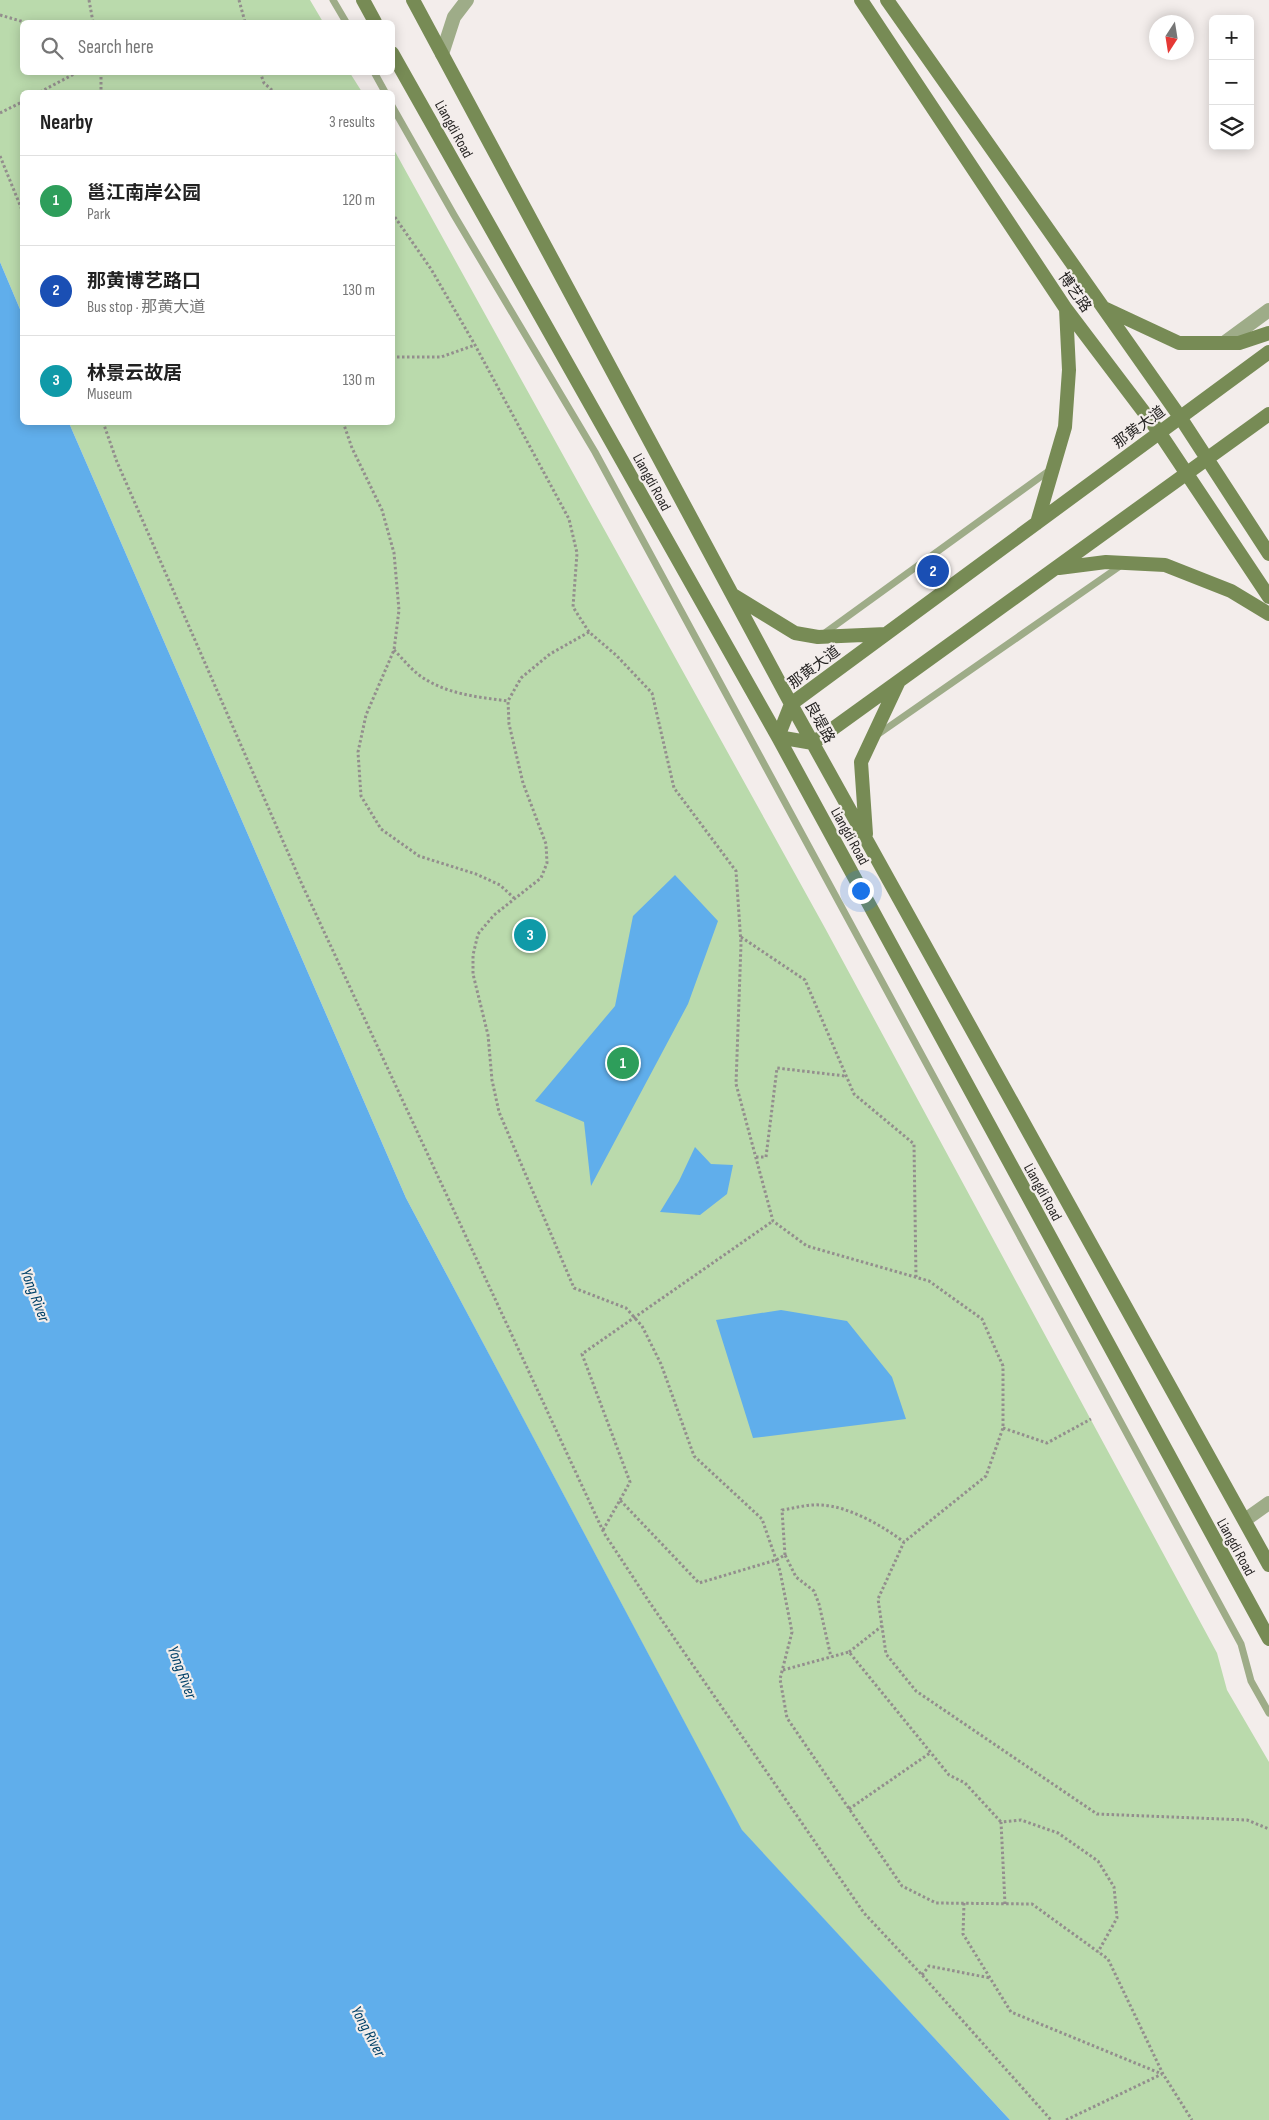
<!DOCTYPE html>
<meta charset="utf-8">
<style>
body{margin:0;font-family:"Sofia Sans Condensed","Noto Sans SC",sans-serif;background:#f2f2f2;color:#222}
.controls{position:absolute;right:15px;top:15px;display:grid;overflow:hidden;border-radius:8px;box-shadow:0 2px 12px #0003}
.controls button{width:45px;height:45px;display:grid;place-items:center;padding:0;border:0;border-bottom:1px solid #e0e0e0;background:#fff;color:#222;font:25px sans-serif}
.compass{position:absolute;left:1149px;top:15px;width:45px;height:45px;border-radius:50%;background:#fff;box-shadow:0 2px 12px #0003;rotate:192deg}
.you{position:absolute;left:860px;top:890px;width:18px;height:18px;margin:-12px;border:4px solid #fff;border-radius:50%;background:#1a73e8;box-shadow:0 0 0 8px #1a73e833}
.badge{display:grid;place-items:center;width:32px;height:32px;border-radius:50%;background:#7c3aed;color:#fff;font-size:16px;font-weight:700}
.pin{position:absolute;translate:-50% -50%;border:2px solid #fff;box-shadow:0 1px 5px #0006}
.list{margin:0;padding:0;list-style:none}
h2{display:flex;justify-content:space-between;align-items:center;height:65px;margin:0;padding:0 20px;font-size:21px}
h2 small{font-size:16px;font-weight:400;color:#767676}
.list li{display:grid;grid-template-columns:32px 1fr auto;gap:15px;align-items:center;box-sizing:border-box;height:90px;padding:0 20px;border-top:1px solid #e0e0e0}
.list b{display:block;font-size:19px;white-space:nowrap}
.list p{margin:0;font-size:16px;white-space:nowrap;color:#767676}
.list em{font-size:16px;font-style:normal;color:#767676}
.icon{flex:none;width:28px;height:28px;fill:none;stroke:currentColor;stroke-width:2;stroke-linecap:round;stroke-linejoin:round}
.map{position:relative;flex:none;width:1269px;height:2120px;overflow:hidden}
.search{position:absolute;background:#fff;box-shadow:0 2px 12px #0003;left:20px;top:20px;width:375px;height:55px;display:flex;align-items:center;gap:12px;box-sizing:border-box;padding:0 18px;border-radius:8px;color:#767676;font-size:19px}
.panel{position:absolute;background:#fff;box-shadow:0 2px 12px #0003;left:20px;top:90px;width:375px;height:335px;border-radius:8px}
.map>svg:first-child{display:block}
.green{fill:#badaac}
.water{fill:#60aeeb}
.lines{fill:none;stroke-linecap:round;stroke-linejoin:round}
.path{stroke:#938e8d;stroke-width:3;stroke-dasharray:2.5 2.5;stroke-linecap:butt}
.service{stroke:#9eac88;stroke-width:7}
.minor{stroke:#9eac88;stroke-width:14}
.secondary{stroke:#778b55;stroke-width:14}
.labels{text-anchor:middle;stroke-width:4.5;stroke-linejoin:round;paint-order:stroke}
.street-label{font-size:15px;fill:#272524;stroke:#f3edeb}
.water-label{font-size:16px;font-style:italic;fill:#004168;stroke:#f3edeb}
</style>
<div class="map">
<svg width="1269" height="2120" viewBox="0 0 1269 2120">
<rect width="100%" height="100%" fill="#f3edeb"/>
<path class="green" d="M0 0H310L323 22H22V72L350 73 362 92H22V314L0 262Z
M393 148 825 928 1217 1653 1227 1690 1269 1762V2120H1010L742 1831 406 1198 69 423 392 422Z"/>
<path class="water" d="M0 262 22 314V422L69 423 406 1198 742 1830 1010 2120H0Z
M675 875 718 921 688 1004 591 1186 584 1122 535 1101 615 1006 633 916Z
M695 1147 711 1164 733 1165 727 1194 700 1215 660 1212 679 1181Z
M781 1310 847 1321 892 1377 906 1419 753 1438 716 1320Z"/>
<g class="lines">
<path class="path" d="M89 0 93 22
M239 0 245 22
M0 15 24 22
M101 72V92
M260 72 264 83 274 92
M40 92 78 72
M0 113 22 102
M0 156 22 210
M392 213 431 269 475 345 569 519 577 553 573 607 589 632 616 655 652 693 674 788 736 871 741 944 736 1084 773 1221 807 1246 929 1281 982 1319 1003 1366V1428L986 1476 904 1542 878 1599 886 1654 916 1691 1097 1814 1247 1820 1269 1829
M392 357H441L475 345
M103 422 117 462 300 880 604 1533 650 1603 864 1913 922 1975 1051 2120
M343 422 352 448 382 510 394 553 399 610 394 650 366 715 358 752 361 796 381 829 419 856 476 874 500 885 514 898
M589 632 550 654 521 678 508 701 509 724 523 783 546 844 547 863 541 878 494 915 478 934 473 955V974L488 1035 492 1080 499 1112 574 1288 626 1308 642 1326 661 1364 694 1456 762 1519 780 1571 792 1632 780 1679 787 1718 902 1886 936 1903 1032 1904 1108 1959 1163 2074 1192 2120
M394 650C402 658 410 668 419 675 445 694 477 697 508 701
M741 937 805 980 854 1094 914 1144 916 1277
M756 1157H766L777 1068 845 1076
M1003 1428 1047 1443 1091 1419
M620 1500 630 1482 582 1354 773 1221
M603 1530 620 1500 699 1583 776 1560 785 1555 796 1577 814 1591 819 1604 831 1657
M785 1555 782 1510C795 1508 808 1504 821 1505 848 1506 883 1526 904 1542
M849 1652 882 1626
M783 1670 849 1652 949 1775 965 1783 1001 1822
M849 1809 930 1753
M964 1903 963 1934 1011 2012 1162 2074
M1005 1904 1001 1822 1021 1820 1058 1833 1098 1861 1114 1887 1117 1918 1098 1952
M922 1975 929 1966 990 1978
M1066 2120 1162 2074"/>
<path class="service" d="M333 0 346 22
M374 72 385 92
M392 106 454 215 595 452 1241 1644 1251 1681 1269 1713
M822 635 1050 470
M877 735 1123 564"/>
<path class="minor" d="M442 54 454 17 467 0
M1224 343 1269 310
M1245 1520 1269 1503"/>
<path class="secondary" d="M363 0 375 22
M413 0 791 704 1269 1565
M861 0 1066 309 1159 432 1269 597
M887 0 1180 417 1269 554
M392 53 778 737 1269 1639
M1104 308 1179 343H1239L1269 333
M1037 523 1065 427 1069 370 1066 309
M1059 568 1106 562 1165 565 1231 591 1269 614
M733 595 795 633 818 637 886 634
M778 737 791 704 1269 352
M778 737 813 743 1269 414
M866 834 861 762 899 681"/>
</g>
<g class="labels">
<g class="street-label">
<text transform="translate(454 129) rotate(61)" y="5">Liangdi Road</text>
<text transform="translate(1075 292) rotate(55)" y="5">博艺路</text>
<text transform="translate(1139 427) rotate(-36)" y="5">那黄大道</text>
<text transform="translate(652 482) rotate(61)" y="5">Liangdi Road</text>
<text transform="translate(814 667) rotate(-37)" y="5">那黄大道</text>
<text transform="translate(820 722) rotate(61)" y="5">良堤路</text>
<text transform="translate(850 836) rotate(61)" y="5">Liangdi Road</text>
<text transform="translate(1043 1192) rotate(61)" y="5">Liangdi Road</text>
<text transform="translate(1236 1547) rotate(61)" y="5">Liangdi Road</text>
</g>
<g class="water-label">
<text transform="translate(36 1295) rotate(69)" y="6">Yong River</text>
<text transform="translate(183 1672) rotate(69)" y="6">Yong River</text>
<text transform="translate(369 2031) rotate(62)" y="6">Yong River</text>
</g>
</g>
</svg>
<div class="controls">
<button>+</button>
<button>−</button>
<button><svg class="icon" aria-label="layers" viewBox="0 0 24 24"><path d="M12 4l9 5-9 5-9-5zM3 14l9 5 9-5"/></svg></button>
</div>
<svg class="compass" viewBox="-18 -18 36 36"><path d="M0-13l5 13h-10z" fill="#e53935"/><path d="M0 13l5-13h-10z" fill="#767676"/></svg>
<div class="you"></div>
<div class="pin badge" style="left:623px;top:1063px;background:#2e9e5b">1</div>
<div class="pin badge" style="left:933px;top:571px;background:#1a4fb4">2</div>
<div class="pin badge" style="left:530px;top:935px;background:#0f9aa8">3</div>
<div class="search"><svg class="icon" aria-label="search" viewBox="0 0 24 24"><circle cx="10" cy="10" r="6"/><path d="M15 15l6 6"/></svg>Search here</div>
<section class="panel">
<h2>Nearby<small>3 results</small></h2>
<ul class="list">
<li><span class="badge" style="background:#2e9e5b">1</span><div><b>邕江南岸公园</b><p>Park</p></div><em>120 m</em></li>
<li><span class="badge" style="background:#1a4fb4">2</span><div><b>那黄博艺路口</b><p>Bus stop · 那黄大道</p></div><em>130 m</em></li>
<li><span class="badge" style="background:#0f9aa8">3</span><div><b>林景云故居</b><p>Museum</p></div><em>130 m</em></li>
</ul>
</section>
</div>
